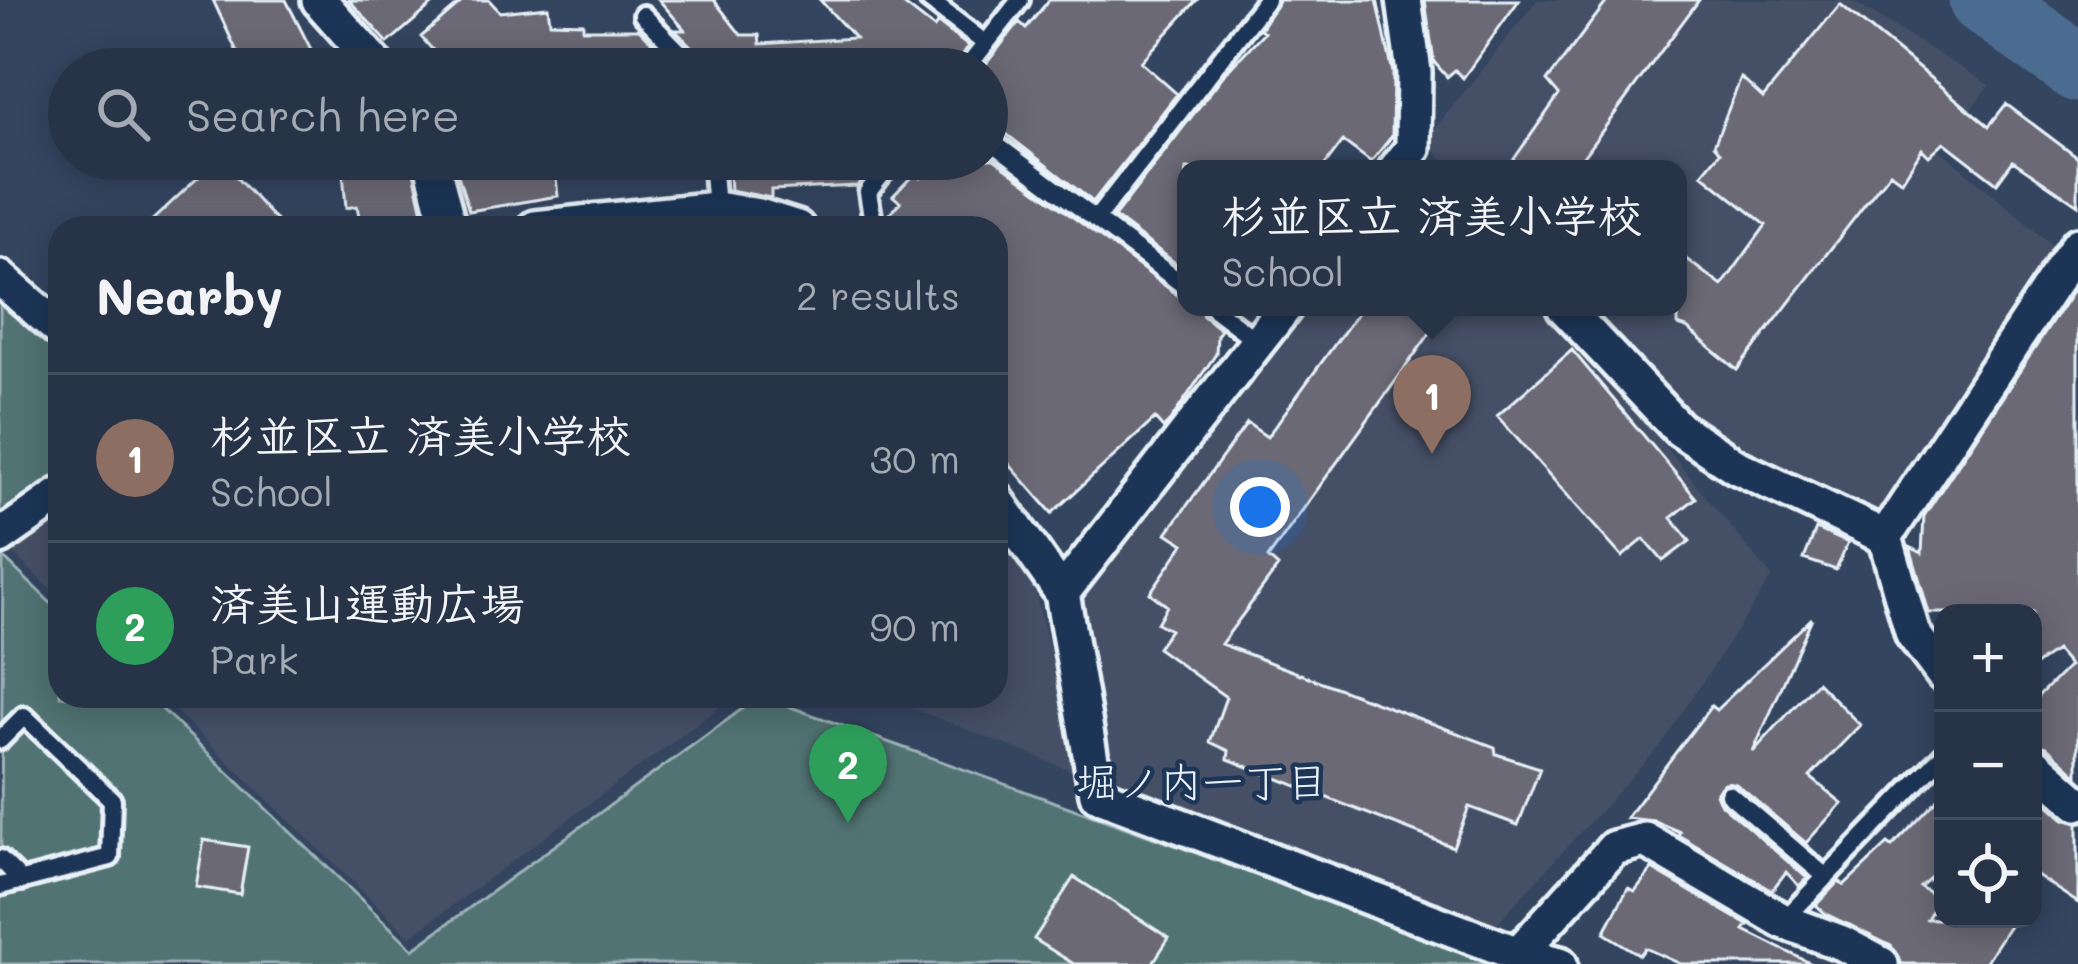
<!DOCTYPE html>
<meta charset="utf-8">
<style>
body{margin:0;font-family:Mali,"Klee One",sans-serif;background:#2f3c4f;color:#f1f3f6}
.controls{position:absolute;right:36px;bottom:36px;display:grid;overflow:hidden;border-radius:24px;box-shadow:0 6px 30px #0003}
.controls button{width:108px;height:108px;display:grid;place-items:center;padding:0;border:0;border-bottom:3px solid #434f60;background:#273448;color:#f1f3f6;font:60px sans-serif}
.you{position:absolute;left:1260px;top:507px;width:42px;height:42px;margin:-30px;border:9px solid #fff;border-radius:50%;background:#1a73e8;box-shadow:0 0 0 18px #1a73e833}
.badge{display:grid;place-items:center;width:78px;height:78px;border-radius:50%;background:#8abfa5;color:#fff;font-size:39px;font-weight:700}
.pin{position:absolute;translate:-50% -99px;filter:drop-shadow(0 3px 6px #0008)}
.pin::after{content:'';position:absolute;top:63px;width:42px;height:36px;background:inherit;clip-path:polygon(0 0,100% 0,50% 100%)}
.popup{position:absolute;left:1177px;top:160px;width:510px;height:156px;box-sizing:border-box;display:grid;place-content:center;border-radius:24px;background:#273448;filter:drop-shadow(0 3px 9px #0005);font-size:39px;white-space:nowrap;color:#a4aab4}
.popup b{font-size:45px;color:#f1f3f6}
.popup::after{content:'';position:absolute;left:50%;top:100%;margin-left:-24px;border:24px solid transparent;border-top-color:#273448}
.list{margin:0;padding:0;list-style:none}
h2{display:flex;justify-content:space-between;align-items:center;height:156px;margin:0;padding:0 48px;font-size:51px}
h2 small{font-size:39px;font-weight:400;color:#a4aab4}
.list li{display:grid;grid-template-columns:78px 1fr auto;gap:36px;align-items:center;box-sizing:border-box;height:168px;padding:0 48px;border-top:3px solid #434f60}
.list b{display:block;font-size:45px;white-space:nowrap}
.list p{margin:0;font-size:39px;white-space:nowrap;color:#a4aab4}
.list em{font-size:39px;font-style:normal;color:#a4aab4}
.icon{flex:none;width:66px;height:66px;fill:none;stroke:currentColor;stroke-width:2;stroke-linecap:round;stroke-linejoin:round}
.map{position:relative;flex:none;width:2078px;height:964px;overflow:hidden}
.search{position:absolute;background:#273448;box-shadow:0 6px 30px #0003;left:48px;top:48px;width:960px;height:132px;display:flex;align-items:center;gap:30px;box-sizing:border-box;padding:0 42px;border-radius:66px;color:#a4aab4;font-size:45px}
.panel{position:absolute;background:#273448;box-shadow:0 6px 30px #0003;left:48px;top:216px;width:960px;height:492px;border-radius:36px}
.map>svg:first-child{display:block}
.built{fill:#445066}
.green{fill:#517373;stroke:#9cb2b6;stroke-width:3}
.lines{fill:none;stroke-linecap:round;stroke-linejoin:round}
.river{stroke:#4b6c91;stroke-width:69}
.building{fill:#6a6974;stroke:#e8f1f8;stroke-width:3}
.service-casing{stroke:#e8f1f8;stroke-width:26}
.minor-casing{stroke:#e8f1f8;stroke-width:42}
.service{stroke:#1d3557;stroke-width:16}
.minor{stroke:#1d3557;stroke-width:33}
.labels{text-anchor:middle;stroke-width:9;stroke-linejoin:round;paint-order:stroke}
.neighbourhood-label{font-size:42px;fill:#e8f1f8;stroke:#1d3557}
</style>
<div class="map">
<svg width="2078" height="964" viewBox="0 0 2078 964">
<rect width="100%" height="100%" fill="#344560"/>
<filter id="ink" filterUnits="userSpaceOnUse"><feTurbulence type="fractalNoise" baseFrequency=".00833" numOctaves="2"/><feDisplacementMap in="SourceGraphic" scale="24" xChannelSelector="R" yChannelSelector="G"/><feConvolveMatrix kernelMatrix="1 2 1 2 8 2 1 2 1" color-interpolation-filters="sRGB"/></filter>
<g filter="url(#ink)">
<path class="built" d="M1537 0H1850L1989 85 1940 150 2060 251 1883 519 1833 492 1722 446 1587 307H1678V169H1452L1425 141Z
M1304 307H1546L1571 332 1772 577 1661 745 1485 936 1112 780 1080 603Z
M60 517V599L12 552Z
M996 526 1031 575 1080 774 881 696H996Z
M160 696H735L410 937Z"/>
<path class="green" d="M0 292 60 345V484L0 526Z
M3 557 60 612V696H148L413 949 760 696 1505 964H0Z"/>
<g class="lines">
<path class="river" d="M1983 0 2078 68"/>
</g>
<path class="building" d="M213 0H286L321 69H245Z
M349 0H438L388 43Z
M464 0H489L500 12 548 7 550 22 583 23V29H639L678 69H628V62L498 69 448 67 421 37Z
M659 0H714L741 35H759L760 44 855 38 820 0H898L934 28 938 23 968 46 953 69H708L705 60 675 30H685Z
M1049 0H1197L1141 62 1177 94 1093 202 987 119V69H982L1019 22 1026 28Z
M1279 0H1377L1393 73 1392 136 1371 162 1343 141 1322 169H1186V271L1114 217 1222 77 1264 32 1260 29Z
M1425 0H1519L1463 78 1455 70 1447 77 1434 62Z
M1608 0H1699L1574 169H1507L1559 95 1547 81Z
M1840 4 1989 126 2006 104 2078 158V205L2013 161 1997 183 1944 142 1929 156 1922 149 1902 181 1890 172 1737 370 1687 328 1678 325V253L1722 286 1766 225 1702 174 1720 152 1714 145 1741 78 1763 98Z
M219 159 283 228H144L218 159Z
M342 159H411L424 217 382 228H361L357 206 346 208Z
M453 159H554L558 196 469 211Z
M728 159H878L857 186 771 190V198L730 190Z
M937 159H994L1186 300V307H1199L1203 316 1221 330 1217 335 1216 354 1170 421 1163 428 1155 419 1052 513 996 449V228H971L963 221 957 228H887L885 218 900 202 893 196 915 173 921 178Z
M2078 283V775L2047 747 2033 743V702L2069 666 2056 651 2033 667V613H1929L1910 547 1922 553 1924 516Z
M1362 307H1449L1268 558 1278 567 1221 644 1495 747 1496 754 1540 768 1518 825 1469 807 1453 847 1228 759 1229 751 1210 742 1226 697 1157 648 1170 630 1157 623 1167 606 1150 593 1184 544 1167 533 1247 423 1267 437Z
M1572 350 1696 498 1671 518 1690 541 1663 561 1644 539 1622 557 1497 416Z
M1816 529 1848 543 1836 570 1804 559Z
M1812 618 1753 752 1817 682 1860 725 1810 777 1842 803 1806 843 1736 784 1724 783 1716 793 1721 804 1807 878 1799 886 1786 872 1772 890 1678 835 1680 832 1654 821 1626 818 1711 706 1716 710Z
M1943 794V866L1920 887 1939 898 1927 919H2013L1984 964H1902L1891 946 1826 914 1816 905 1839 881 1844 885 1888 844 1892 847Z
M2036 794 2064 819 2078 823V903L2033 873 2036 820 2033 797Z
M204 840 248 847 240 894 196 887Z
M1652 869 1748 925 1744 930 1812 964H1681L1645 948 1640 955 1604 933 1628 888 1635 891Z
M1074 877 1169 938 1152 964H1074L1034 939Z"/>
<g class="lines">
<g class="service-casing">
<path id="service" d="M929 0 986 44
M643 15 696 69
M966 69 1020 0
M987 138 1186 287
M712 159 716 209
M1096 219 1266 0
M874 228 868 192 894 159
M1212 307 1258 342
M0 740 24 716 112 800 110 857 0 886
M1729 794 1826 877
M0 859 22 881
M1784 920 1943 755"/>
</g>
<g class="minor-casing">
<path id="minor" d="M319 0 380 69
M431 159 449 228
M1396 169 1413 148 1414 72 1404 0
M535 228 716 209 759 216 797 228
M0 278 60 330
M1564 307 1679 429 1735 466 1885 537 1913 634 1943 674
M996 499 1062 593 1097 794 1518 954 1560 964
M0 537 60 495
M1885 537 2078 245
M1062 593 1285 307
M2033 763 2078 803
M1518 954 1614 848 1645 840 1783 921 1842 943 1881 964"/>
</g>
<use href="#service" class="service"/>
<use href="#minor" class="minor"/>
</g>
</g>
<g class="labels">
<g class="neighbourhood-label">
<text x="1202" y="797">堀ノ内一丁目</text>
</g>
</g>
</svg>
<div class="controls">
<button>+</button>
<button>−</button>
<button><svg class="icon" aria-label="locate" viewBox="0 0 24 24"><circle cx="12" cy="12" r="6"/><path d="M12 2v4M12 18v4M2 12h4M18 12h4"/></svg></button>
</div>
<div class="you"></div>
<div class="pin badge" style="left:1432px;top:454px;background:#8d6e63">1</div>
<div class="popup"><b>杉並区立 済美小学校</b>School</div>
<div class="pin badge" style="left:848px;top:823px;background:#2e9e5b">2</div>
<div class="search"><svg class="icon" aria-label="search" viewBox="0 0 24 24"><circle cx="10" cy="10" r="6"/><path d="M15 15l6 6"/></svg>Search here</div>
<section class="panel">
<h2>Nearby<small>2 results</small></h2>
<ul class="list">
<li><span class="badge" style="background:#8d6e63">1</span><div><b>杉並区立 済美小学校</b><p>School</p></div><em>30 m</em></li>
<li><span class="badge" style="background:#2e9e5b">2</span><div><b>済美山運動広場</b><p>Park</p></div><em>90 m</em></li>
</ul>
</section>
</div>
